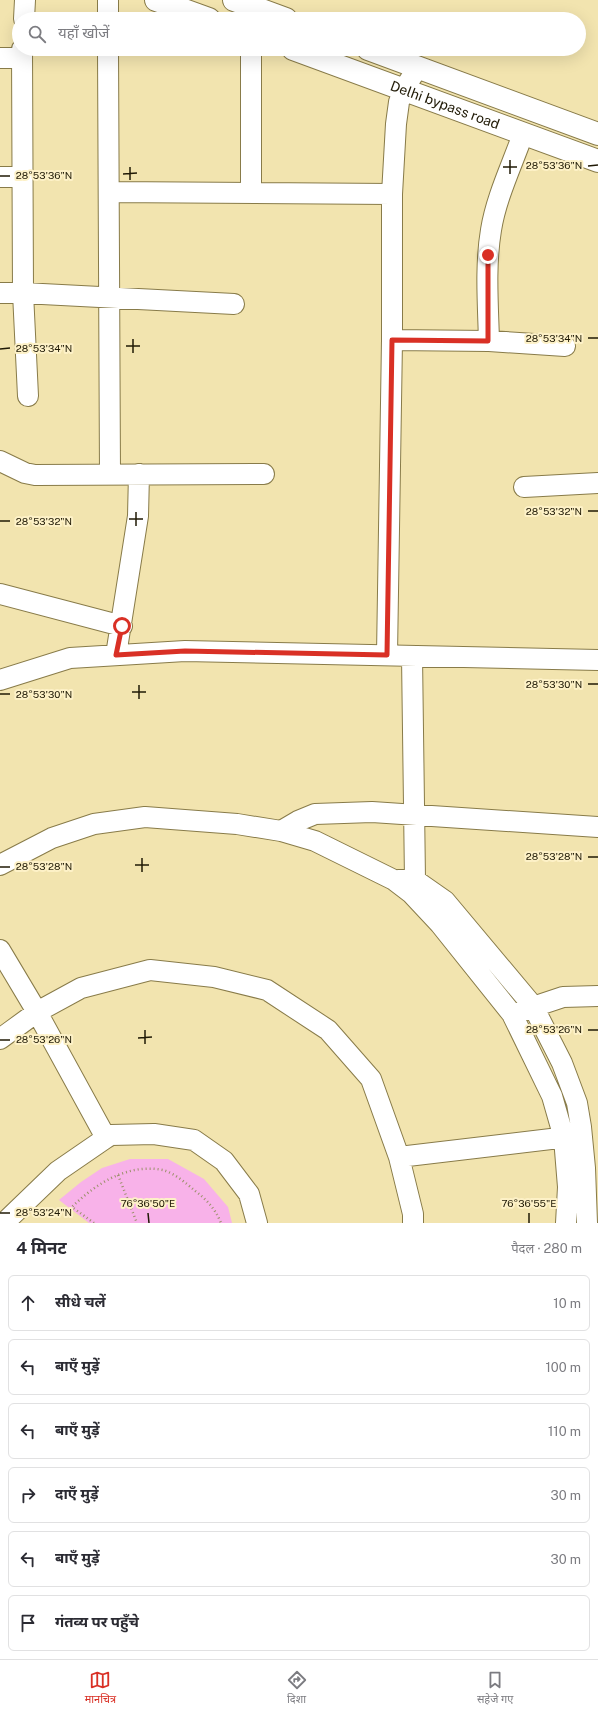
<!DOCTYPE html>
<html lang="hi">
<meta charset="utf-8">
<style>
body{margin:0;font-family:"Public Sans","Noto Sans Devanagari",sans-serif;background:#f7f7f7;color:#2b2b33}
.stop{position:absolute;width:12px;height:12px;margin:-9px;border:3px solid #d93025;border-radius:50%;background:#fff}
.stop.end{background:#d93025;border-color:#fff;box-shadow:0 1px 4px #0008}
.list{margin:0;padding:0;list-style:none}
h2{display:flex;justify-content:space-between;align-items:center;height:52px;margin:0;padding:0 16px;font-size:17px}
h2 small{font-size:13px;font-weight:400;color:#7c7c81}
.list li{display:grid;grid-template-columns:26px 1fr auto;gap:12px;align-items:center;box-sizing:border-box;height:56px;margin:0 8px 8px;padding:0 8px;border:1px solid #e1e1e2;border-radius:6px}
.list b{display:block;font-size:15px;white-space:nowrap}
.list em{font-size:13px;font-style:normal;color:#7c7c81}
.icon{flex:none;width:22px;height:22px;fill:none;stroke:currentColor;stroke-width:2;stroke-linecap:round;stroke-linejoin:round}
.map{position:relative;flex:none;width:598px;height:1223px;overflow:hidden}
.search{position:absolute;background:#fff;box-shadow:0 4px 16px #0002;left:12px;right:12px;top:12px;height:44px;display:flex;align-items:center;gap:10px;box-sizing:border-box;padding:0 14px;border-radius:22px;color:#7c7c81;font-size:15px}
.sheet{height:436px;background:#fff}
nav{display:flex;justify-content:space-around;align-items:center;box-sizing:border-box;height:56px;border-top:1px solid #e1e1e2;background:#fff;font-size:11px;color:#7c7c81}
nav a{display:grid;justify-items:center;gap:2px}
nav .on{color:#d93025}
.map>svg:first-child{display:block}
.green{fill:#f8b2e9}
.lines{fill:none;stroke-linecap:round;stroke-linejoin:round}
.minor-casing{stroke:#887b49;stroke-width:22}
.major-casing{stroke:#887b49;stroke-width:24}
.path{stroke:#9b9069;stroke-width:2.5;stroke-dasharray:1 3;stroke-linecap:butt}
.minor{stroke:#fff;stroke-width:20}
.major{stroke:#fff;stroke-width:22}
.route{stroke:#d93025;stroke-width:5}
.ticks{fill:none;stroke:#201a06;stroke-width:1.5}
.labels{text-anchor:middle;stroke-width:4;stroke-linejoin:round;paint-order:stroke}
.street-label{font-size:14px;fill:#201a06;stroke:#fdf1c7}
.ticks-label{font-size:10px;text-anchor:middle;fill:#201a06;stroke:#fdf1c7;stroke-width:4;stroke-linejoin:round;paint-order:stroke}
</style>
<div class="map">
<svg width="598" height="1223" viewBox="0 0 598 1223">
<rect width="100%" height="100%" fill="#f2e4af"/>
<path class="green" d="M130 1159H168L204 1179 228 1207 232 1223H89L59 1200 81 1182 102 1168Z"/>
<g class="lines">
<g class="minor-casing">
<path id="minor" d="M108 0V19
M24 19 25 0
M22 49 23 293 28 396
M108 49 110 474
M251 49V192
M0 58H21
M0 177H23
M109 192 392 194
M0 293H23L234 304
M392 340 489 341 565 346
M489 341C488 304 485 266 491 230 496 198 512 165 523 134
M0 461 25 473 35 475 264 474
M524 487 598 483
M0 594 122 626
M116 655 138 516 139 474
M387 655 392 340V194L396 124 399 102 404 89 418 67
M0 680 70 658 185 651 598 660
M281 831 298 821 315 814 372 812 598 827
M0 865 52 838 94 824 145 817 237 824 281 831 315 841 394 880 411 893 440 924 512 1014 552 1096 564 1138 568 1187 566 1223
M398 880H415L445 901 533 1006 562 1063 577 1103 581 1127 585 1168 587 1223
M411 893 415 880 412 656
M0 950 37 1012 106 1138
M521 1011 563 997 598 996
M0 1039 37 1012 81 988 150 970 214 977 267 990 328 1030 371 1079 399 1157 413 1214V1223
M399 1157 576 1136
M4 1223 58 1171 106 1138 111 1135 154 1134 194 1140 224 1161 249 1194 257 1223"/>
</g>
<g class="major-casing">
<g id="major">
<path d="M156 0 209 19"/>
<path d="M234 0 286 19"/>
<path id="s1" d="M293 49 598 161"/>
<path d="M368 49 598 134"/>
</g>
</g>
<path class="path" d="M118 1175 137 1223
M94 1223 72 1207C95 1184 128 1163 163 1170 174 1173 186 1183 194 1190 206 1199 215 1208 221 1223"/>
<use href="#minor" class="minor"/>
<use href="#major" class="major"/>
</g>
<g class="lines">
<path class="route" d="M122 626 116 655 185 651 387 655 392 340 488 341V255"/>
</g>
<path class="ticks" d="M510 160V174M588 166 598 165M130 167V180M503 167H517M123 174 137 173M0 176H10M588 338H598M133 339V353M126 346H140M0 349 10 348M588 511H598M136 512V526M129 519H143M0 521H10M588 684H598M139 685V699M132 692H146M0 694H10M588 857H598M142 858V872M135 865H149M0 867H10M145 1030V1044M588 1030H598M138 1038 152 1037M0 1040H10M0 1213H10M148 1213 149 1223M529 1213V1223"/>
<g class="labels">
<g class="street-label">
<text dy="5" stroke="none"><textPath href="#s1" startOffset="162">Delhi bypass road</textPath></text>
</g>
</g>
<g class="ticks-label">
<text x="554" y="169">28°53'36"N</text>
<text x="44" y="179">28°53'36"N</text>
<text x="554" y="342">28°53'34"N</text>
<text x="44" y="352">28°53'34"N</text>
<text x="554" y="515">28°53'32"N</text>
<text x="44" y="525">28°53'32"N</text>
<text x="554" y="688">28°53'30"N</text>
<text x="44" y="698">28°53'30"N</text>
<text x="554" y="860">28°53'28"N</text>
<text x="44" y="870">28°53'28"N</text>
<text x="554" y="1033">28°53'26"N</text>
<text x="44" y="1043">28°53'26"N</text>
<text x="148" y="1207">76°36'50"E</text>
<text x="529" y="1207">76°36'55"E</text>
<text x="44" y="1216">28°53'24"N</text>
</g>
</svg>
<div class="stop" style="left:122px;top:626px"></div>
<div class="stop end" style="left:488px;top:255px"></div>
<div class="search"><svg class="icon" aria-label="search" viewBox="0 0 24 24"><circle cx="10" cy="10" r="6"/><path d="M15 15l6 6"/></svg>यहाँ खोजें</div>
</div>
<section class="sheet">
<h2>4 मिनट<small>पैदल · 280 m</small></h2>
<ul class="list">
<li><svg class="icon" aria-label="ahead" viewBox="0 0 24 24"><path d="M12 20V5M6 11l6-6 6 6"/></svg><div><b>सीधे चलें</b></div><em>10 m</em></li>
<li><svg class="icon" aria-label="left" viewBox="0 0 24 24"><path d="M17 20v-9H6M10 6l-5 5 5 5"/></svg><div><b>बाएँ मुड़ें</b></div><em>100 m</em></li>
<li><svg class="icon" aria-label="left" viewBox="0 0 24 24"><path d="M17 20v-9H6M10 6l-5 5 5 5"/></svg><div><b>बाएँ मुड़ें</b></div><em>110 m</em></li>
<li><svg class="icon" aria-label="right" viewBox="0 0 24 24"><path d="M7 20v-9h11M14 6l5 5-5 5"/></svg><div><b>दाएँ मुड़ें</b></div><em>30 m</em></li>
<li><svg class="icon" aria-label="left" viewBox="0 0 24 24"><path d="M17 20v-9H6M10 6l-5 5 5 5"/></svg><div><b>बाएँ मुड़ें</b></div><em>30 m</em></li>
<li><svg class="icon" aria-label="arrive" viewBox="0 0 24 24"><path d="M6 21V4h12l-3 4 3 4H6"/></svg><div><b>गंतव्य पर पहुँचे</b></div></li>
</ul>
</section>
<nav>
<a class="on"><svg class="icon" aria-label="map" viewBox="0 0 24 24"><path d="M3 6l6-2 6 2 6-2v14l-6 2-6-2-6 2zM9 4v14M15 6v14"/></svg>मानचित्र</a>
<a><svg class="icon" aria-label="directions" viewBox="0 0 24 24"><path d="M12 3l9 9-9 9-9-9zM9 14v-3h6M13 9l2 2-2 2"/></svg>दिशा</a>
<a><svg class="icon" aria-label="saved" viewBox="0 0 24 24"><path d="M7 4h10v16l-5-4-5 4z"/></svg>सहेजे गए</a>
</nav>
